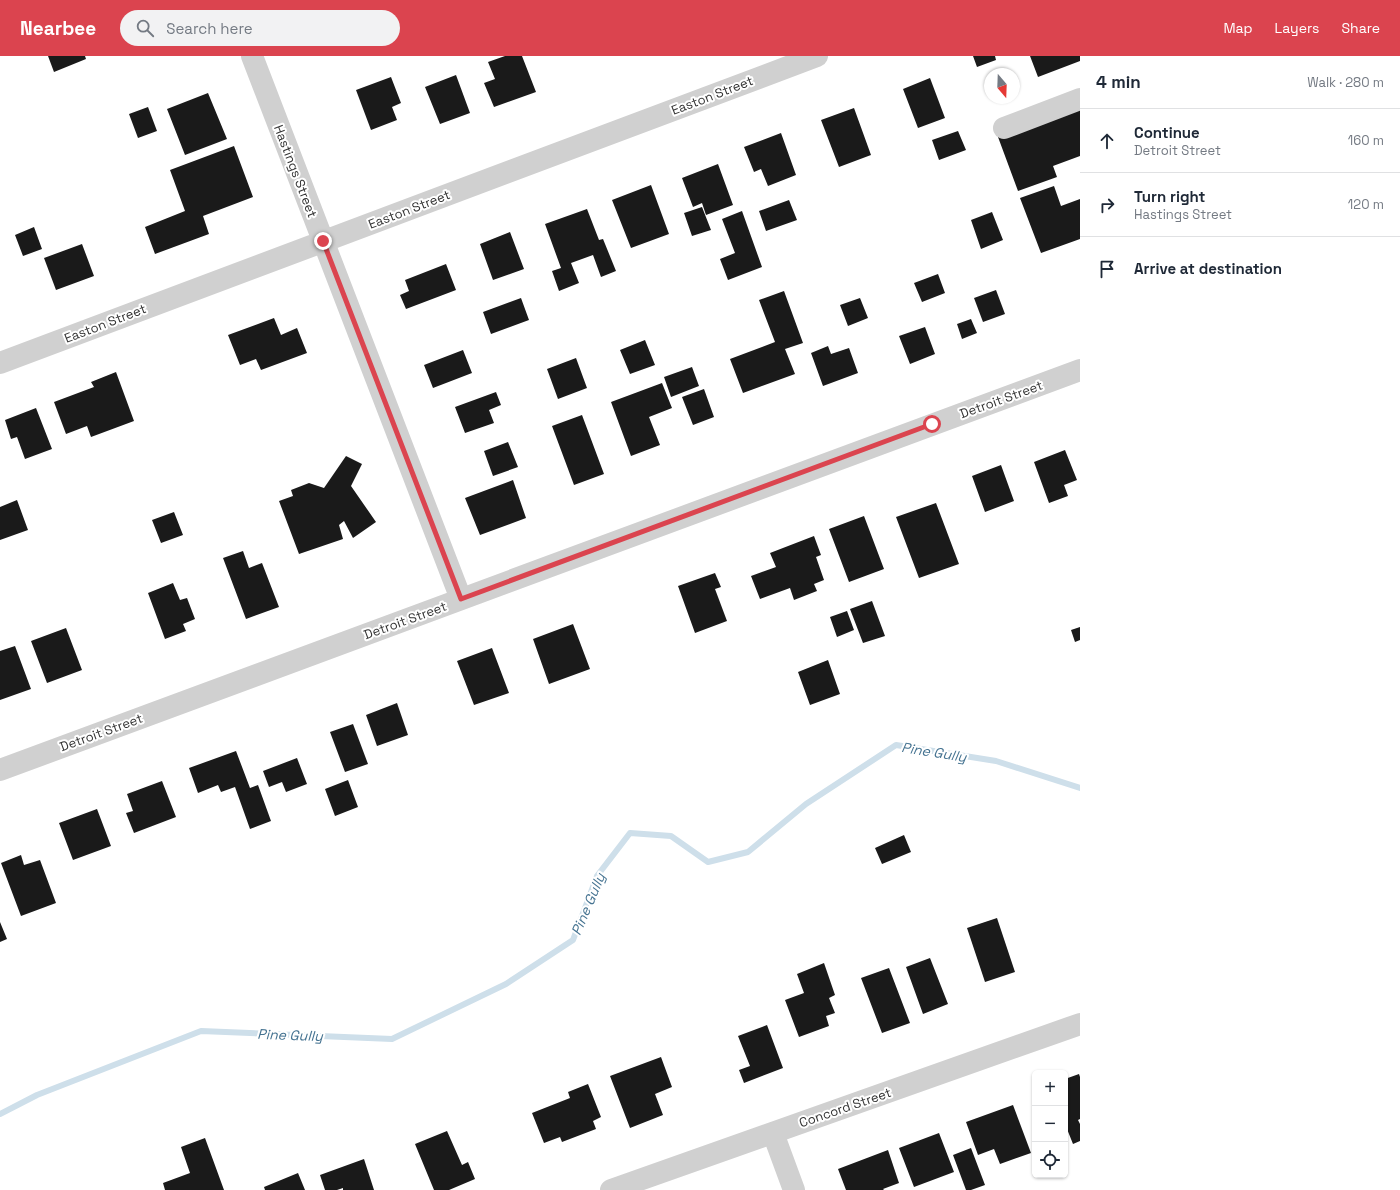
<!DOCTYPE html>
<meta charset="utf-8">
<style>
body{margin:0;font-family:"Space Grotesk",sans-serif;background:#f2f2f3;color:#1f2937}
.controls{position:absolute;right:12px;bottom:12px;display:grid;overflow:hidden;border-radius:6px;box-shadow:0 1px 3px #0004}
.controls button{width:36px;height:36px;display:grid;place-items:center;padding:0;border:0;border-bottom:1px solid #e0e1e3;background:#fff;color:#1f2937;font:20px sans-serif}
.compass{position:absolute;left:984px;top:12px;width:36px;height:36px;border-radius:50%;background:#fff;box-shadow:0 1px 3px #0004;rotate:161deg}
.stop{position:absolute;width:12px;height:12px;margin:-9px;border:3px solid #db444f;border-radius:50%;background:#fff}
.stop.end{background:#db444f;border-color:#fff;box-shadow:0 1px 4px #0008}
.list{margin:0;padding:0;list-style:none}
h2{display:flex;justify-content:space-between;align-items:center;height:52px;margin:0;padding:0 16px;font-size:17px}
h2 small{font-size:13px;font-weight:400;color:#747a83}
.list li{display:grid;grid-template-columns:26px 1fr auto;gap:12px;align-items:center;box-sizing:border-box;height:64px;padding:0 16px;border-top:1px solid #e0e1e3}
.list b{display:block;font-size:15px;white-space:nowrap}
.list p{margin:0;font-size:13px;white-space:nowrap;color:#747a83}
.list em{font-size:13px;font-style:normal;color:#747a83}
.icon{flex:none;width:22px;height:22px;fill:none;stroke:currentColor;stroke-width:2;stroke-linecap:round;stroke-linejoin:round}
.map{position:relative;flex:none;width:1080px;height:1134px;overflow:hidden}
header{display:flex;align-items:center;gap:24px;box-sizing:border-box;height:56px;padding:0 20px;background:#db444f;color:#fff}
header strong{font-size:19px}
nav{display:flex;gap:22px;margin-inline-start:auto;font-size:14px}
.search{width:280px;height:36px;background:#f2f2f3;display:flex;align-items:center;gap:10px;box-sizing:border-box;padding:0 14px;border-radius:22px;color:#747a83;font-size:15px}
main{display:flex}
aside{flex:1;background:#fff}
.map>svg:first-child{display:block}
.lines{fill:none;stroke-linecap:round;stroke-linejoin:round}
.stream{stroke:#cedfea;stroke-width:6}
.building{fill:#1a1a1a}
.minor{stroke:#d0d0d0;stroke-width:22}
.route{stroke:#db444f;stroke-width:5}
.labels{text-anchor:middle;stroke-width:4;stroke-linejoin:round;paint-order:stroke}
.street-label{font-size:13px;fill:#333;stroke:#fff}
.water-label{font-size:14px;font-style:italic;fill:#457391;stroke:#fff}
</style>
<header>
<strong>Nearbee</strong>
<div class="search"><svg class="icon" aria-label="search" viewBox="0 0 24 24"><circle cx="10" cy="10" r="6"/><path d="M15 15l6 6"/></svg>Search here</div>
<nav><a>Map</a><a>Layers</a><a>Share</a></nav>
</header>
<main>
<div class="map">
<svg width="1080" height="1134" viewBox="0 0 1080 1134">
<rect width="100%" height="100%" fill="#fff"/>
<g class="lines">
<path class="stream" d="M0 1058 37 1039 201 975 392 983 506 928 573 884 597 820 630 777 671 780 708 806 748 796 806 748 896 689 996 705 1080 732"/>
</g>
<path class="building" d="M48 0H85L86 3 54 16Z
M505 0H522L536 36 494 51 484 27 495 23 488 6Z
M973 0H995L996 4 977 11Z
M1030 0H1080V5L1038 21Z
M456 19 470 57 440 68 425 31Z
M391 21 401 47 392 51 397 64 371 74 356 34Z
M930 22 945 62 918 72 903 33Z
M208 37 227 83 185 99 167 53Z
M1080 50V100L1053 110 1057 121 1018 135 998 81Z
M148 51 157 75 138 82 129 58Z
M854 52 871 99 839 111 821 64Z
M958 75 966 94 939 104 932 84Z
M781 77 796 119 768 130 761 113 754 116 744 91Z
M234 90 253 141 203 160 209 178 155 198 145 171 185 155 170 114Z
M718 108 733 149 706 159 702 147 693 151 682 122Z
M651 129 669 178 631 192 612 144Z
M1054 130 1061 150 1080 143V183L1041 197 1020 142Z
M789 144 797 164 766 175 759 155Z
M702 151 711 174 692 180 684 157Z
M587 153 599 184 603 183 616 215 601 221 593 199 571 207 579 227 559 235 552 215 561 212 545 168Z
M742 155 762 211 728 224 720 203 735 197 722 163Z
M992 156 1003 184 981 193 971 164Z
M34 171 42 193 23 200 15 179Z
M510 176 524 213 493 224 480 188Z
M82 188 94 220 56 234 44 202Z
M446 208 456 234 406 253 400 239 409 235 405 224Z
M938 218 945 237 922 246 914 227Z
M996 234 1005 258 983 266 974 242Z
M784 235 803 287 785 293 795 318 743 337 730 303 775 286 759 244Z
M521 242 529 264 491 278 483 256Z
M860 242 868 262 848 270 840 249Z
M274 262 281 279 297 272 307 297 261 314 256 303 240 309 228 279Z
M971 263 977 277 962 283 957 268Z
M925 271 935 298 910 308 899 280Z
M645 284 655 309 630 318 620 294Z
M828 290 831 298 849 292 858 317 823 330 811 297Z
M463 294 472 317 433 332 424 309Z
M576 302 587 332 558 343 547 313Z
M692 311 699 330 671 341 664 321Z
M116 316 134 365 91 381 87 370 66 378 54 346 94 331 91 326Z
M662 327 672 352 649 361 660 389 631 400 611 346Z
M704 333 714 361 693 369 682 341Z
M496 336 501 349 489 354 494 367 465 377 455 351Z
M36 352 52 393 25 403 17 381 11 383 5 364Z
M582 359 604 418 574 429 552 370Z
M508 386 518 411 493 420 484 395Z
M1065 394 1077 424 1064 429 1068 440 1049 447 1034 406Z
M346 400 362 408 351 430 376 466 353 482 344 465 339 469 343 483 299 498 279 445 293 440 291 434 309 427 324 432Z
M1001 409 1014 445 985 456 972 420Z
M513 424 526 462 480 479 465 442Z
M17 444 28 474 0 484V451Z
M936 447 959 508 919 522 896 461Z
M174 456 183 479 161 487 152 464Z
M864 460 884 513 849 526 829 473Z
M814 480 821 499 816 501 824 524 814 528 817 535 794 544 790 532 760 543 751 520 776 511 770 497Z
M243 495 249 512 262 507 279 551 246 563 223 502Z
M715 517 721 531 715 533 727 565 695 577 678 530Z
M173 527 180 544 187 542 195 563 183 568 186 575 165 583 148 537Z
M872 545 885 580 863 587 850 553Z
M847 555 854 574 837 581 830 561Z
M573 568 590 613 549 628 533 583Z
M1080 571V584L1075 586 1071 574Z
M66 572 82 614 47 627 31 585Z
M15 590 31 633 0 644V595Z
M492 592 509 637 474 649 457 605Z
M828 604 840 638 810 649 798 616Z
M397 647 408 679 377 690 366 659Z
M353 668 368 708 345 716 330 676Z
M236 695 250 732 258 729 271 765 250 773 235 731 221 736 218 729 198 737 189 712Z
M297 702 307 728 286 736 282 726 269 731 263 715Z
M348 724 358 751 335 760 325 733Z
M162 725 176 761 134 777 126 757 133 755 127 738Z
M97 753 111 790 73 804 59 767Z
M904 779 911 796 882 808 875 792Z
M21 799 24 809 40 804 56 847 21 860 1 807Z
M997 862 1015 916 985 926 967 872Z
M0 866 7 883 0 886Z
M930 902 948 948 923 958 906 911Z
M824 907 835 939 829 942 835 957 826 960 829 970 799 981 785 944 804 937 797 918Z
M889 912 910 967 882 977 861 922Z
M767 969 783 1012 744 1027 739 1014 750 1010 738 980Z
M661 1001 672 1031 655 1038 663 1059 630 1072 610 1020Z
M1079 1018 1080 1021V1063L1078 1064 1080 1068V1085L1073 1088 1065 1068V1023Z
M588 1028 601 1061 593 1065 596 1073 562 1086 560 1081 544 1087 532 1057 570 1042 568 1036Z
M1013 1049 1031 1097 1000 1108 994 1093 978 1099 966 1066Z
M447 1075 462 1109 468 1106 475 1123 449 1134H434L415 1088Z
M939 1077 954 1116 914 1131 899 1092Z
M205 1082 224 1134H165L163 1127 190 1117 181 1091Z
M971 1092 985 1129 971 1134H966L953 1099Z
M888 1094 899 1127 883 1133 884 1134H846L838 1113Z
M364 1103 374 1134H343V1132L337 1134H325L320 1119Z
M298 1117 305 1134H265L264 1131Z"/>
<g class="lines">
<path class="minor" d="M252 0 461 543
M1004 72 1080 43
M0 307 817 0
M0 714 1080 314
M773 1077 794 1134
M611 1134 1080 968"/>
</g>
<g class="lines">
<path class="route" d="M323 185 461 543 932 368"/>
</g>
<g class="labels">
<g class="street-label">
<text transform="translate(712 39) rotate(-21)" y="5">Easton Street</text>
<text transform="translate(296 115) rotate(69)" y="5">Hastings Street</text>
<text transform="translate(409 153) rotate(-21)" y="5">Easton Street</text>
<text transform="translate(105 267) rotate(-21)" y="5">Easton Street</text>
<text transform="translate(1001 343) rotate(-20)" y="5">Detroit Street</text>
<text transform="translate(405 564) rotate(-20)" y="5">Detroit Street</text>
<text transform="translate(101 676) rotate(-20)" y="5">Detroit Street</text>
<text transform="translate(845 1051) rotate(-19)" y="5">Concord Street</text>
</g>
<g class="water-label">
<text transform="translate(934 696) rotate(9)" y="5">Pine Gully</text>
<text transform="translate(588 848) rotate(-67)" y="5">Pine Gully</text>
<text transform="translate(290 979) rotate(2)" y="5">Pine Gully</text>
</g>
</g>
</svg>
<div class="controls">
<button>+</button>
<button>−</button>
<button><svg class="icon" aria-label="locate" viewBox="0 0 24 24"><circle cx="12" cy="12" r="6"/><path d="M12 2v4M12 18v4M2 12h4M18 12h4"/></svg></button>
</div>
<svg class="compass" viewBox="-18 -18 36 36"><path d="M0-13l5 13h-10z" fill="#e53935"/><path d="M0 13l5-13h-10z" fill="#747a83"/></svg>
<div class="stop" style="left:932px;top:368px"></div>
<div class="stop end" style="left:323px;top:185px"></div>
</div>
<aside>
<h2>4 min<small>Walk · 280 m</small></h2>
<ul class="list">
<li><svg class="icon" aria-label="ahead" viewBox="0 0 24 24"><path d="M12 20V5M6 11l6-6 6 6"/></svg><div><b>Continue</b><p>Detroit Street</p></div><em>160 m</em></li>
<li><svg class="icon" aria-label="right" viewBox="0 0 24 24"><path d="M7 20v-9h11M14 6l5 5-5 5"/></svg><div><b>Turn right</b><p>Hastings Street</p></div><em>120 m</em></li>
<li><svg class="icon" aria-label="arrive" viewBox="0 0 24 24"><path d="M6 21V4h12l-3 4 3 4H6"/></svg><div><b>Arrive at destination</b></div></li>
</ul>
</aside>
</main>
